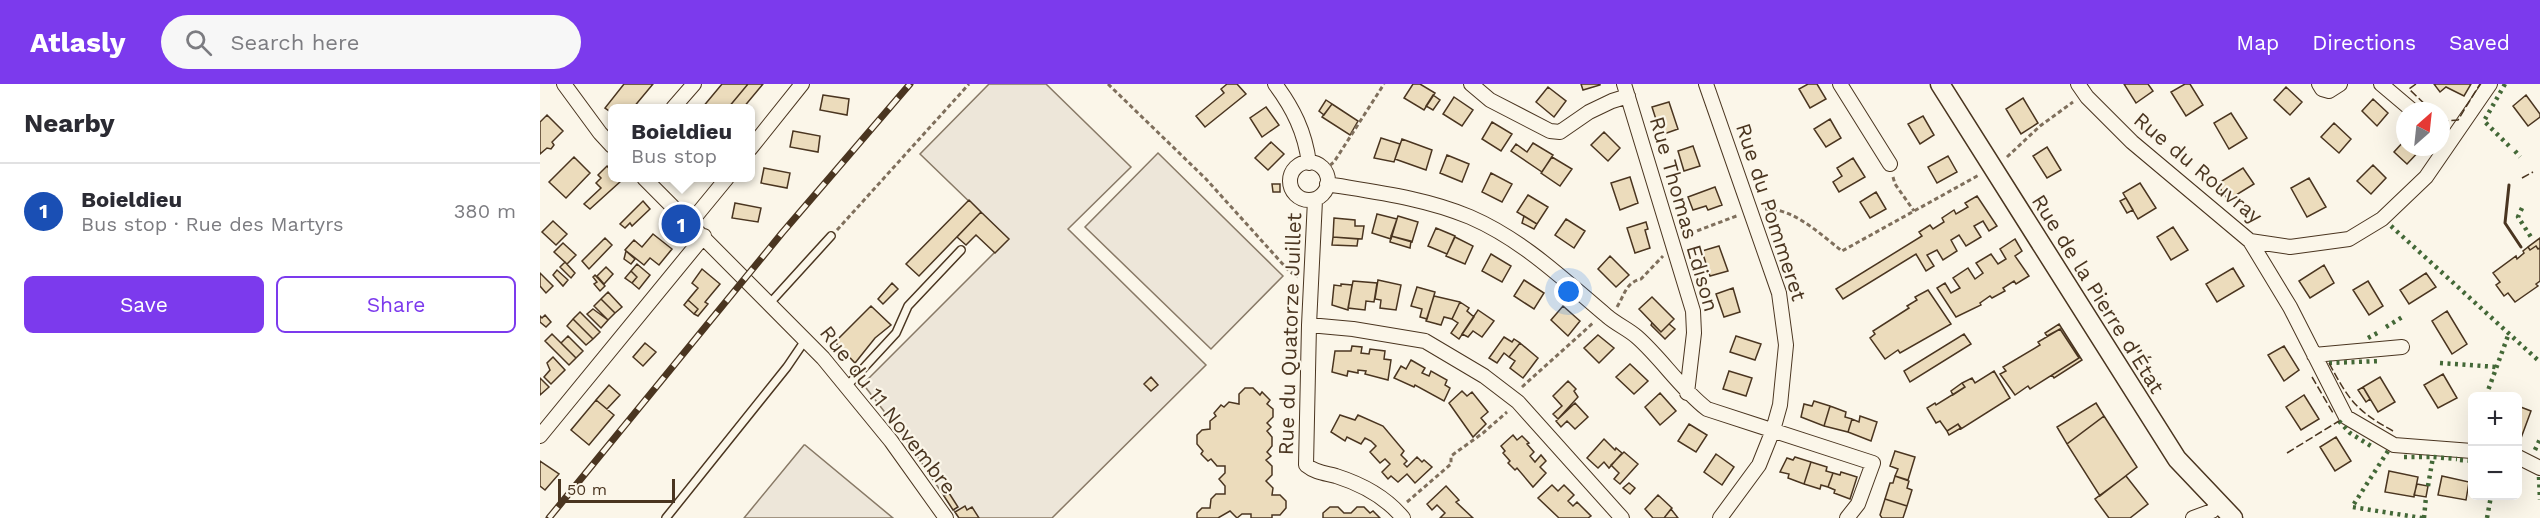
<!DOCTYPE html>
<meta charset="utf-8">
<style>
body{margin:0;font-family:"Work Sans",sans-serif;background:#f7f7f7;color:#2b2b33}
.controls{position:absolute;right:18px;bottom:18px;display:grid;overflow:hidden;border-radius:9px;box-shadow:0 6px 24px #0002}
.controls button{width:54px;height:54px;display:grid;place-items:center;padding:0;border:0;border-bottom:2px solid #e1e1e2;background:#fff;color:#2b2b33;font:30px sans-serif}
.compass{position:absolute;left:1856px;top:18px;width:54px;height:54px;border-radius:50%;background:#fff;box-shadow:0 6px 24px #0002;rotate:27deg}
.scale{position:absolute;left:18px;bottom:15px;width:117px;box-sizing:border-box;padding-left:6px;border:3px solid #4a3520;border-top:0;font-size:16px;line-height:21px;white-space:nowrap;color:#4a3520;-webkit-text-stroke:4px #fbf6e9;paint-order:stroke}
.you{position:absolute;left:1029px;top:208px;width:21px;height:21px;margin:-15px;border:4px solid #fff;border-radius:50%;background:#1a73e8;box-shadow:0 0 0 9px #1a73e833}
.badge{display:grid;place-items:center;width:39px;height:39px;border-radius:50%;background:#7c3aed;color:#fff;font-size:20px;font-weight:700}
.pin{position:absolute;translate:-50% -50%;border:3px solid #fff;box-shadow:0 2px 6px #0006}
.popup{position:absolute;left:68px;top:20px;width:147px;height:78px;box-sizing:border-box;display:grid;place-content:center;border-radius:9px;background:#fff;filter:drop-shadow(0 2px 4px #0005);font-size:20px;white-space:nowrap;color:#7c7c81}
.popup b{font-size:22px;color:#2b2b33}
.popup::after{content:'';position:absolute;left:50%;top:100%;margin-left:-12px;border:12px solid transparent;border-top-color:#fff}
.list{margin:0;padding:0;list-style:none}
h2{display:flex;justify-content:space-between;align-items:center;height:78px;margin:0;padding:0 24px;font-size:26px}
h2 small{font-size:20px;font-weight:400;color:#7c7c81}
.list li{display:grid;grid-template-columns:39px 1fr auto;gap:18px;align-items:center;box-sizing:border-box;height:96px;padding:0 24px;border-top:2px solid #e1e1e2}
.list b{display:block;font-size:22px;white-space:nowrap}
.list p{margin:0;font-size:20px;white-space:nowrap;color:#7c7c81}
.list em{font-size:20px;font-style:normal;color:#7c7c81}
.actions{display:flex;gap:12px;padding:18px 24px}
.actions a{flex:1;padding:14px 0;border:2px solid #7c3aed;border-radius:9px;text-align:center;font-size:21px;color:#7c3aed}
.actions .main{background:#7c3aed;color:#fff}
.icon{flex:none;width:33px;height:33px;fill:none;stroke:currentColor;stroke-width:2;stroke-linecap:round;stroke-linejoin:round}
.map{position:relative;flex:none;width:2000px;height:434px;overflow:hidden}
header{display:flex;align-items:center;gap:36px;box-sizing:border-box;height:84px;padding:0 30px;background:#7c3aed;color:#fff}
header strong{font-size:28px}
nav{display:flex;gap:33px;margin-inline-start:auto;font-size:21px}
.search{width:420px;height:54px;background:#f7f7f7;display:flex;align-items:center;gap:15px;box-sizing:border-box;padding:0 21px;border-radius:33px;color:#7c7c81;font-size:22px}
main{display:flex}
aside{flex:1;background:#fff}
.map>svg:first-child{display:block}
.green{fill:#ede6d9;stroke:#887966;stroke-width:1.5}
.building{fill:#ecdcbc;stroke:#4a3520;stroke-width:1.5}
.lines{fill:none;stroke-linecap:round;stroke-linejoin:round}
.service-casing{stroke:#4a3520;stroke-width:10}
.minor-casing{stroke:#4a3520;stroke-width:16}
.tertiary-casing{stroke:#4a3520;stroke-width:21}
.path{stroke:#7f6f5c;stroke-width:3;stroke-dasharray:4.5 3;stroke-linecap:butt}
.service{stroke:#fbf6e9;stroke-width:7}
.minor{stroke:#fbf6e9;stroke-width:14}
.tertiary{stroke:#fbf6e9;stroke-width:18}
.rail-casing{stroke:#4a3520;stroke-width:7}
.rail{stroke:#fbf6e9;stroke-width:4.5;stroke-dasharray:14;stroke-linecap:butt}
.hedge{stroke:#436837;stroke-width:4.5;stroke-dasharray:3 4.5;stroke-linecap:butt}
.fence{stroke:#4a3520;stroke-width:1.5;stroke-dasharray:8 3;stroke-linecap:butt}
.wall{stroke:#4a3520;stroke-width:3}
.labels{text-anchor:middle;stroke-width:4.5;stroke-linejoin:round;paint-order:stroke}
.street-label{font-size:21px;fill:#4a3520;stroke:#fbf6e9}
</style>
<header>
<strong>Atlasly</strong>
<div class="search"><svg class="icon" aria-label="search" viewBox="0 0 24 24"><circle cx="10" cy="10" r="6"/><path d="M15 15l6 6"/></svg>Search here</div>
<nav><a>Map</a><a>Directions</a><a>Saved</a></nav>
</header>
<main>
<aside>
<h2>Nearby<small></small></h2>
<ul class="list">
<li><span class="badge" style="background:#1a4fb4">1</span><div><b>Boieldieu</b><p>Bus stop · Rue des Martyrs</p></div><em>380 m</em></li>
</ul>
<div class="actions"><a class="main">Save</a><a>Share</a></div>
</aside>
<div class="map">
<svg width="2000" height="434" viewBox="0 0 2000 434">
<rect width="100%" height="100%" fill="#fbf6e9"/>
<path class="green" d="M449 0H506L591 83 528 145 666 281 512 434H419L364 353 323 300 468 155 380 70Z
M618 69 743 192 671 265 545 143Z
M264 361H265L353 434H204Z"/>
<path class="building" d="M84 0H113L93 24H72V29L65 24Z
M182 0H208L188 24H162Z
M208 0H223L203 24H188Z
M687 0H697L706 10 665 43 656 32 684 9 681 5Z
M873 0H880L895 9 884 26 864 14Z
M1041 0H1060V1L1043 6Z
M1268 0H1277L1286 15 1270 24 1259 5Z
M1584 0H1608L1613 7 1596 19Z
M1645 0H1650L1663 21 1646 32 1631 8Z
M1894 0H1931L1924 12 1906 3 1900 8Z
M1008 3 1026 17 1014 33 996 18Z
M1746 3 1762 18 1750 31 1734 16Z
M283 11 309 15 307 31 280 26Z
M893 11 900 16 893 26 886 22Z
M1986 11 2000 30V33L1988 42 1973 22Z
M914 13 933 26 922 42 903 30Z
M1483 14 1498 39 1481 50 1466 25Z
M1833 15 1848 29 1837 42 1822 27Z
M786 16 792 20 784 31 779 27Z
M1129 18 1138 45 1121 51 1112 23Z
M792 20 818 37 810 51 782 33Z
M726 23 739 41 722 53 710 34Z
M1691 29 1707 54 1689 65 1674 39Z
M7 31 23 47 12 58 14 61 11 65 7 64 0 70V38Z
M1383 32 1394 51 1380 60 1368 40Z
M1290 35 1301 54 1286 63 1274 45Z
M952 38 972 50 961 67 942 55Z
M1794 39 1811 55 1799 69 1781 53Z
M253 47 280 52 278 68 250 63Z
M1064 48 1080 64 1068 77 1051 61Z
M841 54 860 60 854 78 834 74Z
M862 55 892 66 886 86 855 75Z
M1865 56V63H1883L1867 80 1854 68Z
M731 58 744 70 728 86 715 74Z
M993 59 1013 71 1002 88 971 67 976 60 987 68Z
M1153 62 1160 82 1144 87 1138 67Z
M1507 63 1521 86 1507 94 1493 72Z
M907 71 929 80 922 98 900 89Z
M1408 72 1417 88 1397 99 1388 83Z
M34 73 50 89 26 114 9 98Z
M1012 73 1032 85 1020 102 1001 89Z
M1313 74 1325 93 1299 108 1293 98 1302 92 1297 84Z
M1833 81 1846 94 1831 110 1817 97Z
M67 82 72 88V94H78L81 97 50 125 44 120 61 104 56 99 61 94 58 91Z
M224 84 250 89 247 104 221 99Z
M1703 84 1714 100 1688 116 1677 100Z
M951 89 972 100 962 118 942 108Z
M1090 93 1098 119 1080 126 1071 99Z
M1769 94 1786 123 1767 133 1751 104Z
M1600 99 1616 124 1598 135 1583 109Z
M732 100H740V108H733Z
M1175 103 1182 121 1168 126 1166 122 1153 126 1148 113Z
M1336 108 1346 125 1330 134 1320 118Z
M988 111 1008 123 997 140 977 128Z
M1437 112 1457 142 1449 147 1443 137 1434 142 1441 153 1426 162 1419 151 1411 156 1417 167 1403 176 1397 166 1387 171 1394 182 1386 187 1376 170 1303 215 1296 205 1382 152 1379 148 1390 141 1393 145 1404 138 1402 134 1414 126 1416 130 1428 123 1425 119Z
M1586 114 1593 126 1587 129 1580 117Z
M429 116 441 128 379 192 366 180Z
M103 117 110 125 92 142 90 139 85 144 80 140Z
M195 119 221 124 218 138 192 134Z
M441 128 469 155 455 169 436 151 426 161 417 153Z
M837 130 857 135 851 155 832 149Z
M858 132 878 138 872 158 851 152Z
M984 132 997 140 994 145 982 139Z
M794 134 815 136V142H824L822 155 793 153Z
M1026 135 1045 147 1034 164 1015 151Z
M13 137 27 150 16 161 2 148Z
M1106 138 1108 145 1105 146 1110 164 1095 169 1087 144Z
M1633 143 1648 166 1631 176 1617 153Z
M896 144 915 152 907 170 888 162Z
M113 150 132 165 119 181 110 174 104 181 85 166 94 156 102 163Z
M851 152 871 157 870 164 850 158Z
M793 153 818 155 817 162 792 161Z
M915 153 933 162 925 180 906 172Z
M65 154 72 161 49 185 42 177Z
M2000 154V164L1998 165 1996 162 1990 166 1988 163Z
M1475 155 1482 167 1475 172 1489 192 1476 200 1474 197 1463 204 1465 207 1452 214 1450 212 1440 219 1441 221 1416 233 1397 204 1405 199 1411 209 1420 204 1413 194 1428 184 1435 195 1443 189 1436 179 1451 170 1458 180 1466 175 1460 165Z
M23 159 36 171 27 180 14 168Z
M1179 162 1188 187 1170 192 1162 167Z
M1996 162 1998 165 2000 164V197L1996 200 1998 202 1975 218 1968 209 1964 212 1956 201 1960 198 1953 189 1976 172 1977 175 1984 169 1983 167 1988 163 1990 166Z
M86 167 95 175 91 180 84 175Z
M951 170 971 182 962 198 942 187Z
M1070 172 1089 191 1076 203 1058 185Z
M25 178 35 189 31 194 20 183Z
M97 180 110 191 99 205 92 199 97 193 91 187Z
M1784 181 1794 199 1770 214 1759 197Z
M66 183 73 190 64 200 57 192Z
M1693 184 1704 202 1677 218 1666 200Z
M162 185 180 200 165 218 168 220 158 232 154 230 158 225 148 216 158 204 152 199Z
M17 186 28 196 23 202 13 191Z
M91 187 97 193 92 199 85 194Z
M0 189 13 202 6 209 0 202Z
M1886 189 1896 203 1869 220 1860 206Z
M55 191 65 202 60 207 54 200 57 198 53 193Z
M838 196 861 201 856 226 840 224 841 216 835 215Z
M984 196 1004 209 994 225 974 212Z
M813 197 837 199 834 218 826 217 825 226 808 224Z
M1828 197 1843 222 1829 231 1813 206Z
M352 199 358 205 343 220 338 215Z
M801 200 812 201 808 226 792 221 794 201 801 202Z
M877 203 895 208 887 235 880 233 882 225 871 222Z
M1193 204 1200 228 1184 233 1176 210Z
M1388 206 1411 240 1360 269 1358 266 1345 275 1330 254 1335 250 1333 247 1369 224 1367 222 1377 216 1375 213Z
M68 208 82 223 75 229 61 215Z
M894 212 920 218 912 235 904 233 901 241 886 237Z
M1112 213 1134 235 1121 248 1099 225Z
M61 215 75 229 68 236 54 222Z
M148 216 158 225 154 230 144 221Z
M920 218 929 224 927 227 934 233 919 255 911 249 918 239 912 235Z
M331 222 351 241 335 254 315 279 295 258Z
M1023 222 1040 237 1028 252 1011 236Z
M53 225 68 236 61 244 47 230Z
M938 226 954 237 942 253 933 247 928 253 922 250Z
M1907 227 1927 260 1912 270 1892 237Z
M40 228 60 248 53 255 33 235Z
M5 231 11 238 6 243 0 238V232L2 234Z
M33 235 53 255 46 261 27 242Z
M1112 239 1121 248 1129 240 1135 245 1125 255 1111 241Z
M1519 240 1542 276 1514 294 1512 291 1539 274 1520 245 1507 252 1505 249Z
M1520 245 1539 274 1490 305 1488 302 1475 311 1460 290 1466 287 1463 283 1500 261 1498 258Z
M12 250 36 274 29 281 5 257Z
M1424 250 1431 260 1370 298 1364 287Z
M1058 251 1074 264 1059 279 1044 264Z
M28 252 43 267 36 274 21 259Z
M1196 252 1221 260 1215 276 1190 268Z
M964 253 972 258 974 255 980 259 969 273 964 269 957 279 949 274Z
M105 259 116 268 103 282 93 273Z
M980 259 998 274 983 294 970 284 975 277 969 273Z
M812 262 822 263 821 269 829 270 830 265 845 267 844 275 851 276 848 296 825 290 826 287 818 286V289L808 287 807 292 792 288 795 267H811Z
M1744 262 1759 286 1744 297 1728 271Z
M13 273 25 286 11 300 4 293 10 286 7 279Z
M871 276 885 284 882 289 889 292 891 287 907 296 905 301 910 304 904 317 875 301 874 303 854 294 861 282 866 285Z
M1090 280 1108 297 1094 310 1076 293Z
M1189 287 1212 294 1206 312 1183 305Z
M1454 287 1470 314 1421 345 1418 340 1407 347 1400 337 1396 339 1387 324 1395 319 1396 321 1425 303 1422 299 1432 294 1435 299Z
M1903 290 1917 314 1898 324 1884 301Z
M611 293 618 301 611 307 604 300Z
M1840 293 1855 318 1838 328 1823 303Z
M0 294 9 303 0 311Z
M1028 297 1036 305 1034 307 1038 313 1018 335 1013 330 1022 322 1013 312Z
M1422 299 1425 303 1413 311 1411 307Z
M69 301 80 311 67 325 56 316Z
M1823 303 1830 315 1826 318 1818 306Z
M705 304H713L720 311 722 308 730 316 727 320 733 325V333L727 339 731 343 727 347 732 353V362L727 368 731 372 726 376 732 382V391L726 397 733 404 732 411H740L746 417V424L740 431H732V434H711V430H702L697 434 690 427 678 434H657V429L662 424H670L671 415 676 410H685V402L679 395 685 389V382H677L671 375 668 377 661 370 663 367 657 360V351L662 346 670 345V337L676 332 674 329 681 321 684 323 689 318 699 320V310Z
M922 307 927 312 932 308 948 328 941 334 946 340 933 353 909 319Z
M1120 309 1136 327 1120 341 1105 323Z
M1764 311 1779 335 1761 346 1746 323Z
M56 316 74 331 49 361 31 346Z
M1274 317 1290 322 1284 342 1261 333 1264 320 1272 322Z
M1035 319 1048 333 1035 345 1027 337 1021 343 1016 337Z
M1556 319 1564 332 1527 360 1517 343Z
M1290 322 1306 328 1305 333 1312 335 1308 348 1284 342Z
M1978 322 1991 327 1981 354 1978 352Z
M800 331 815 336 818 331 843 342 864 367 861 371 867 377 864 380 867 383 877 373 882 378 884 376 892 383 875 399 867 390 858 398 851 392 848 395 842 388 850 380 845 375 840 379 830 368 836 362 831 357 825 354 821 360 807 353 805 357 791 348Z
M1320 332 1337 338 1331 357 1308 348 1312 335 1319 338Z
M1564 332 1597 383 1560 412 1527 360Z
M1149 340 1167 351 1156 368 1138 357Z
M1418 340 1421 344 1409 351 1407 347Z
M973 351 977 356 982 352 989 359 987 360 994 368 990 372 995 378 1001 371 1006 377 1000 383 1006 389 993 403 977 384 975 386 968 379 970 377 963 369 965 367 961 362Z
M1796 353 1811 377 1795 387 1780 363Z
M1064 355 1075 366 1076 364 1082 369 1069 384 1064 378 1058 384 1047 374Z
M1355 367 1375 373 1368 396 1355 392 1358 385 1350 382Z
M1084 368 1098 380 1080 400 1074 395 1079 389 1071 381Z
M1176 370 1194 383 1182 401 1164 388Z
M1255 373 1271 378 1264 400 1248 394 1249 390 1240 388 1247 374 1253 376Z
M0 377 19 390 5 406 0 402Z
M1271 378 1287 383 1286 387 1293 389 1288 403 1281 401 1280 405 1264 400Z
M1849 387 1878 393 1874 413 1845 408Z
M1301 388 1317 393 1310 415 1294 409 1295 406 1288 403 1293 389 1300 391Z
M1355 392 1369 397 1367 404 1372 406 1367 422 1345 415 1350 399H1353Z
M1586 392 1608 420 1590 434H1569L1555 415Z
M1902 392 1929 398 1926 416 1898 411Z
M1089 399 1095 404 1090 410 1083 404Z
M1877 400 1888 402 1886 413 1874 411Z
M1012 401 1018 407 1024 401 1034 411 1028 417 1033 422 1037 418 1051 432 1048 434H1019L998 414Z
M906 402 919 416 916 418 933 434H900L905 429 897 421 892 426 887 420Z
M409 409 418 423 413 426 404 412Z
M1118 411 1132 424 1124 434H1113L1105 425Z
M1345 415 1367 422 1363 434H1342L1340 431Z
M425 422 427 426 432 423 439 434H419L415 428Z
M790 423H798L804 429H811L817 423H824L830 429 833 427 840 434H783V429Z
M1131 425 1138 434H1124Z"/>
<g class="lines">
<g class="service-casing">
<path id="service" d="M230 219 291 152
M307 302 356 249 368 222 421 166
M126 434 247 283 266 255"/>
</g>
<g class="minor-casing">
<path id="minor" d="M24 0 60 49 72 62
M735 0C753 24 765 48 769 79
M931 0 950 16 1010 47 1020 48 1049 28 1072 17 1088 12
M1084 0 1153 227 1154 249 1147 309
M1166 0 1239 209 1246 261 1240 321 1233 346 1219 381 1180 434
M1300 0 1350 80
M1538 0 1547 13 1592 58 1710 157 1750 163 1809 155 1842 135 1886 93 1950 0
M1779 0 1782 5 1789 7 1800 0
M1841 0 1873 27
M133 24 154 0
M210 65 262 0
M750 97a19 19 0 1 1 38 0a19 19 0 1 1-38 0Z
M104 94 283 274 351 357 406 434
M787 100C835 108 885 114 930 133 983 156 1023 195 1067 232 1076 240 1088 245 1097 253 1122 275 1140 304 1167 325L1333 379 1318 420 1307 434
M775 116 769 241 766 381C776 389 785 389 796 392 821 400 846 413 863 434
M150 139 187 94
M1710 157 1750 223 1806 333 1854 361 1932 367
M769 241 813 245 885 257 944 292 978 318 1082 434
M1774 271 1862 263
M0 352 164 152
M1978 373 2000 384
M1653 434 1672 427 1678 421"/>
</g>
<g class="tertiary-casing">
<path id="tertiary" d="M1400 0 1637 375 1693 434"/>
</g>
<path class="path" d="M568 0 666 95 749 187 758 193
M1467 73 1500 42 1533 18
M784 86 794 78 844 0
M1353 93 1355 100 1374 127
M1225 125C1254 124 1281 151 1302 167L1439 91
M297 146 429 0
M1144 154 1154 148 1199 131
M1077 223C1084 212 1086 198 1101 195L1123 172
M982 303 1053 239
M867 418 911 380V372L943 349 967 328"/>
<use href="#service" class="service"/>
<use href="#minor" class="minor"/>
<use href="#tertiary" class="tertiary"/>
<g class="rail-casing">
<path id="rail" d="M9 434 242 149 370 0"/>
</g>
<use href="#rail" class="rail"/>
<path class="hedge" d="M1965 0 1944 37 1969 62
M1975 67 1980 73
M1982 124 1978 133 1991 153
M1851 142 2000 278
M1846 243 1864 232
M1828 254 1839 248
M1789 279 1841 277
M1900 279 1957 283
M1946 312 1969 249
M1799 337 1810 349 1831 362
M1932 351V354
M1978 362 1981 363
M1995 366 2000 355
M1848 367 1812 423 1882 434
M1864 373H1893
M1920 376 1932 377
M1999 393 2000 416
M1888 402 1893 373 1917 375
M1884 434 1886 413
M1947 434 1951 412"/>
<path class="fence" d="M1876 0 1869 5 1892 27
M1901 35 1904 37 1918 36 1940 0
M1982 94 1993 88
M1789 279C1809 316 1815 326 1853 347
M1772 293 1793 329
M1747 369 1799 337"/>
<path class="wall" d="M1969 101 1965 139 1981 163"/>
</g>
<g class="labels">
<g class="street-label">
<text transform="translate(1658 84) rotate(40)" y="7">Rue du Rouvray</text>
<text transform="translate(1231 128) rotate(72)" y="7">Rue du Pommeret</text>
<text transform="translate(1144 130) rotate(74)" y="7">Rue Thomas Edison</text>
<text transform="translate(1558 210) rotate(58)" y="7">Rue de la Pierre d'État</text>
<text transform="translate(750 250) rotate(-88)" y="7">Rue du Quatorze Juillet</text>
<text transform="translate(348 326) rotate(52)" y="7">Rue du 11 Novembre</text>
</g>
</g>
</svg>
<div class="controls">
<button>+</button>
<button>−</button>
</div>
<svg class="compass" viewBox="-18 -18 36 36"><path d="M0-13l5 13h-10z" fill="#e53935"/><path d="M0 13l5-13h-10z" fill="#7c7c81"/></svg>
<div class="scale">50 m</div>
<div class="you"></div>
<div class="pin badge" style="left:141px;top:140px;background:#1a4fb4">1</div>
<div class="popup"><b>Boieldieu</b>Bus stop</div>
</div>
</main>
